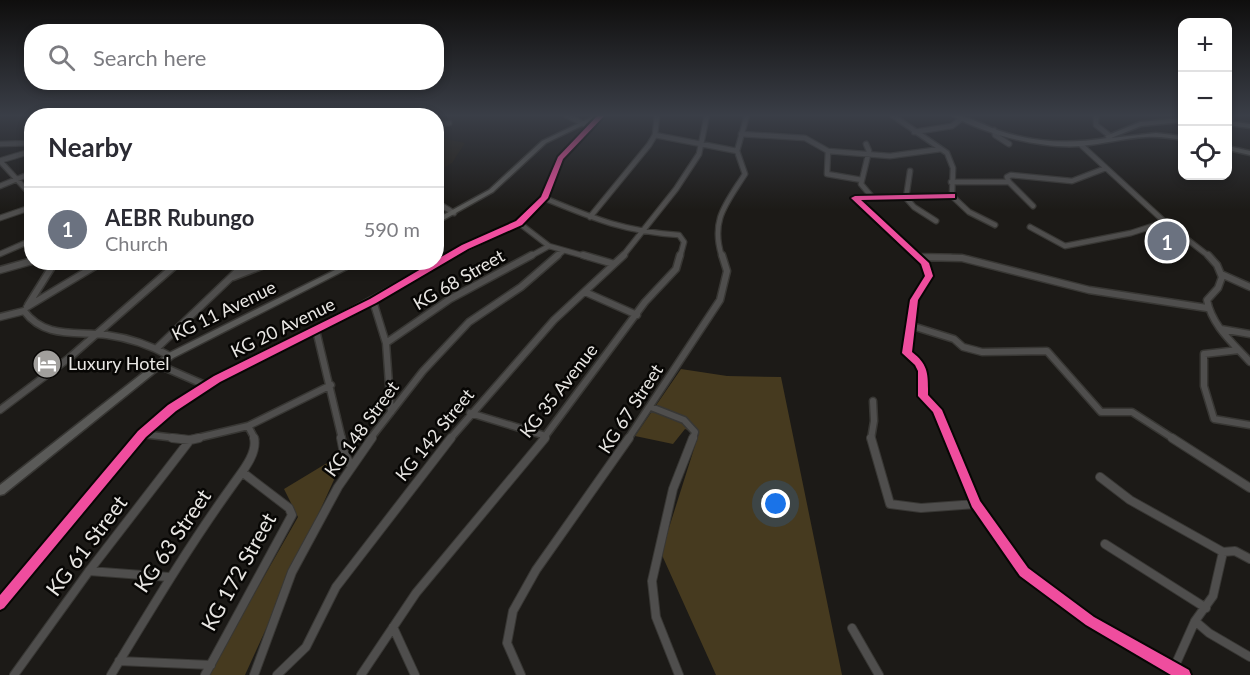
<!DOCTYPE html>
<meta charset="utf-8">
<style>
body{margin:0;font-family:Lato,sans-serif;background:#f7f7f7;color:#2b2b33}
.controls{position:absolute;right:18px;top:18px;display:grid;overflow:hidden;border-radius:12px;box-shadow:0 3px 9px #0003}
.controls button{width:54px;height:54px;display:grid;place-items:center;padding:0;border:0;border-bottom:2px solid #e1e1e2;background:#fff;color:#2b2b33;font:30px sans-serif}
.you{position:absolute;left:776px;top:504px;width:21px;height:21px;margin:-15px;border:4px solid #fff;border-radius:50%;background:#1a73e8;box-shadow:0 0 0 9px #1a73e833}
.badge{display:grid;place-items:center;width:39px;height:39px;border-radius:50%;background:#d93025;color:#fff;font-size:20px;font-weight:700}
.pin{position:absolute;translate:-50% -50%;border:3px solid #fff;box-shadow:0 2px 6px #0006}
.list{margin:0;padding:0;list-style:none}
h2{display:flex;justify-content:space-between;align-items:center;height:78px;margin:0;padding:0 24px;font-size:26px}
h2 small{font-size:20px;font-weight:400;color:#7c7c81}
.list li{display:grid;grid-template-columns:39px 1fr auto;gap:18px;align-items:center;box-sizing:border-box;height:84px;padding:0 24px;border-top:2px solid #e1e1e2}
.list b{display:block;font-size:22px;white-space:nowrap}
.list p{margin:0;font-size:20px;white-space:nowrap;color:#7c7c81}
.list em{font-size:20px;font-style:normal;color:#7c7c81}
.icon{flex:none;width:33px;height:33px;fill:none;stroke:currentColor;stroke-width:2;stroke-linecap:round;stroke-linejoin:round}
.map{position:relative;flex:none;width:1250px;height:675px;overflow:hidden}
.search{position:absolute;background:#fff;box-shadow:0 3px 9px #0003;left:24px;top:24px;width:420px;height:66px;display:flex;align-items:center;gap:15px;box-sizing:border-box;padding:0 21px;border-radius:24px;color:#7c7c81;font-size:22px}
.panel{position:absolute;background:#fff;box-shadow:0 3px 9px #0003;left:24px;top:108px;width:420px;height:162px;border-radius:24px}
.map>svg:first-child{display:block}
.built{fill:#231e15}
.green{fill:#463a1f}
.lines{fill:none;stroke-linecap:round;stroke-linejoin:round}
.street-far2-casing{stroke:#383734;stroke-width:7}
.street-far1-casing{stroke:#383734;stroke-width:9}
.street-casing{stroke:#383734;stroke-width:10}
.secondary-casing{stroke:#383734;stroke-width:3}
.street-far2{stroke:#4f4e4d;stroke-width:4.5}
.street-far1{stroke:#4f4e4d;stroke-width:6}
.street{stroke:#4f4e4d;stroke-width:8}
.secondary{fill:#5a5a58;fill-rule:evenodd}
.cycleway-casing{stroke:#070604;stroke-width:4}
.cycleway{fill:#ef4d9e;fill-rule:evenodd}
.labels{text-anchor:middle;stroke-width:5;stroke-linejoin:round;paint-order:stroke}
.street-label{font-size:18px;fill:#e8e6e3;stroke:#070604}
.poi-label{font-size:18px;fill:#e8e6e3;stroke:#070604;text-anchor:start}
.near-street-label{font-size:21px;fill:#e8e6e3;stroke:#070604}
</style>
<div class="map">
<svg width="1250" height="675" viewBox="0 0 1250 675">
<rect width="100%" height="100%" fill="#1c1a17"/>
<path class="built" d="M437 137 465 143 452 163 437 172Z"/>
<path class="green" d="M681 369 727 376 781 377 842 675H716L661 553 699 433 685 429 673 444 635 436Z
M332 460 338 461V471L245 675H208L298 517 284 489Z"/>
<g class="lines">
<g class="street-far2-casing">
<path id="street-far2" d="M566 115 584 124
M892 115 947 153 953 168 952 196 969 212 995 225
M1096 115V125L1110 136
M1231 123 1232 115
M436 124 449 123
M994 130 995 135 1009 144
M914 132 952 126 961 119
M741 134 805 138 828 151
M655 135 737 151
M0 144 32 143
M866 144 869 151 861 184 872 197
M1080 144 1166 223 1210 257
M2 160 32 151
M0 161 32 196
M910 171 906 198 914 207 936 221
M862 180 827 174 828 151 890 156 941 149
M951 182H1009L1033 206
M1009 182 1007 177 1011 175 1072 181 1106 168
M0 186 32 173
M544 198C595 219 623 231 679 235L684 242 680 257
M436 202 454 213
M590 217 649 145 655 135 657 115
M0 218 32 207
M519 223 549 246 588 257
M1030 227 1065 246 1131 233 1165 222
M0 254 32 240
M448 257 519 223 544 198 560 158 601 116
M529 257 549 246
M556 257 563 251
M622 257 676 189 699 154 707 115
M722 257C710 220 726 204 745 174L737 151 747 115
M918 257 855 198 952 196
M921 257H951"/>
</g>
<g class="street-far1-casing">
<path id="street-far1" d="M583 255 614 264
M917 255 925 263 929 276 914 300 907 353 921 366 923 396 937 410 949 439
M1208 255 1217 265 1222 277 1218 288 1207 300C1212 326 1233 343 1250 362
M918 257 962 258 1089 290 1207 308
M0 270 32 261
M1221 274 1250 287
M233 277 272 262
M585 292 637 315
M373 301 386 343 391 412
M28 305 55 262
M27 307 102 262
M24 311C45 339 76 331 107 335 129 338 150 345 170 356
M0 317 24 311
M909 325 954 339 963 347 982 352 1047 351 1101 412H1132L1174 439
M1221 329 1250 334
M316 330 342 439
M386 343 450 299 532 255
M157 348 247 262
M1239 350 1204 354V386L1214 419 1250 425
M159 365 205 385
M651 407 684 420 695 432 693 439
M0 410 69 358 179 262
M470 413 546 436
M248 426 255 439
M142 434 184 439
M138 439C181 388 260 357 319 328 364 305 407 281 451 255
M193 439 248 426 331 385
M370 439 423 371 469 322 521 287 558 255
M450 439 554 320 624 255
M543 439 645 302 676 269 680 255
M628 439 720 300 727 271 722 255
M871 439 874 421 873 401"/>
</g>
<g class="street-casing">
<path id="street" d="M172 438 190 440 199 438
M341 438 344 453 351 466
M871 438 890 504 921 508 976 504
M949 438 976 504 1024 572 1090 621 1184 675
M1172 438 1250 488
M1100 477 1130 500 1223 552
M1105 544 1206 608
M1250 559 1235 551 1223 552 1213 596 1195 621 1209 633 1250 657
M89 571 169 577
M0 604 139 438
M393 627 415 675
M852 628 879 675
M119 661 211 665
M1174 668 1195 621
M14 675 89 571 190 440
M111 675C150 611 188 547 232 486 241 473 258 454 254 438
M205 675 292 515 289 508 242 472
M254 675 292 572 338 487 372 438
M277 675 306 647 336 587 451 438
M361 675 416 593 545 438
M521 675 507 643 513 611 536 570 629 438
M679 675 656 617 652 581 673 489 693 438"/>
</g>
<g class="secondary-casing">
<path id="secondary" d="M596 115H604L546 143 493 192 436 224V219L489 190 542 141Z
M951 115C968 115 985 126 1000 131 1037 143 1069 144 1107 138L1105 137 1106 136 1140 122 1182 118V122L1141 126 1111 138 1156 133 1182 136V140C1170 138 1158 136 1146 137 1124 138 1103 144 1081 146 1042 149 986 135 951 115Z
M1228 121 1250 124V128L1228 125Z
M1228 146 1250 151V155L1228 150Z
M351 262H361L173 358 4 494 0 495V485L167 354Z"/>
</g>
<use href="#street-far2" class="street-far2"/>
<use href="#street-far1" class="street-far1"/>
<use href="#street" class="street"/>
<use href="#secondary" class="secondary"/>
<g class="cycleway-casing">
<path id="cycleway" d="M598 115 604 116 563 159 548 198 522 225 468 249 376 303 220 382 176 411 146 437 4 608 0 610V595L138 431 168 405 214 376 370 299 433 262H436V260L462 245 516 221 541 197 558 157Z
M952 194H955V198L861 200 929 263 933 276 918 300 912 352C929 365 928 375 928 395L942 410 980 501 1028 568 1094 617 1189 670 1191 675H1171L1086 625 1020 576 972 507 933 412 918 396V371L915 365 902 353 910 300 925 276 921 264 851 198 855 196Z"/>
</g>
<use href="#cycleway" class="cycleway"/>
</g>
<linearGradient id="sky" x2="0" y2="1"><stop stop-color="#0f0e0d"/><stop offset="0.55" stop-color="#3a3e47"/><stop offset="1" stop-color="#3a3e47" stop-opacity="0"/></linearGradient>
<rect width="1250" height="210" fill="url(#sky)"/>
<defs>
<g id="hotel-disc" transform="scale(1.5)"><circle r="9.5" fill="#a19f9c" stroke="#070604"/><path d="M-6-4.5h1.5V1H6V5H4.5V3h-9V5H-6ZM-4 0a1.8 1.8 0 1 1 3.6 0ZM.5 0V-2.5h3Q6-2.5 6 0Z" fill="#fff"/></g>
</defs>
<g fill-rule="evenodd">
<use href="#hotel-disc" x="47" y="364"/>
</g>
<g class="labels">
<g class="street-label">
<text transform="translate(459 280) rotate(-30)" y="6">KG 68 Street</text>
<text transform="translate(224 311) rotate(-26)" y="6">KG 11 Avenue</text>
<text transform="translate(283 328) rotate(-26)" y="6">KG 20 Avenue</text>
<text transform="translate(559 391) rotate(-52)" y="6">KG 35 Avenue</text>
<text transform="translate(631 409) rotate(-57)" y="6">KG 67 Street</text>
<text transform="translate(362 429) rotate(-54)" y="6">KG 148 Street</text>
<text transform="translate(435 435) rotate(-51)" y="6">KG 142 Street</text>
</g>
<g class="poi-label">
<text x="68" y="370">Luxury Hotel</text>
</g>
<g class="near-street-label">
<text transform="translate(173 541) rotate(-56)" y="7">KG 63 Street</text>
<text transform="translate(87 546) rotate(-53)" y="7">KG 61 Street</text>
<text transform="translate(239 572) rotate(-61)" y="7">KG 172 Street</text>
</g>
</g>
</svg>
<div class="controls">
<button>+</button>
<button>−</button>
<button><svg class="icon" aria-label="locate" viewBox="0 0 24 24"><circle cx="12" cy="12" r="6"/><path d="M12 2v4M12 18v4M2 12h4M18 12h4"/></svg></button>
</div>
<div class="you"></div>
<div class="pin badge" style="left:1167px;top:241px;background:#6b7280">1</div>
<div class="search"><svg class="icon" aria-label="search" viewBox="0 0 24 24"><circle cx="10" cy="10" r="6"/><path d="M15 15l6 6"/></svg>Search here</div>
<section class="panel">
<h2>Nearby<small></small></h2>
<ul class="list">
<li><span class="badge" style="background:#6b7280">1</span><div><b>AEBR Rubungo</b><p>Church</p></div><em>590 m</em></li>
</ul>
</section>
</div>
